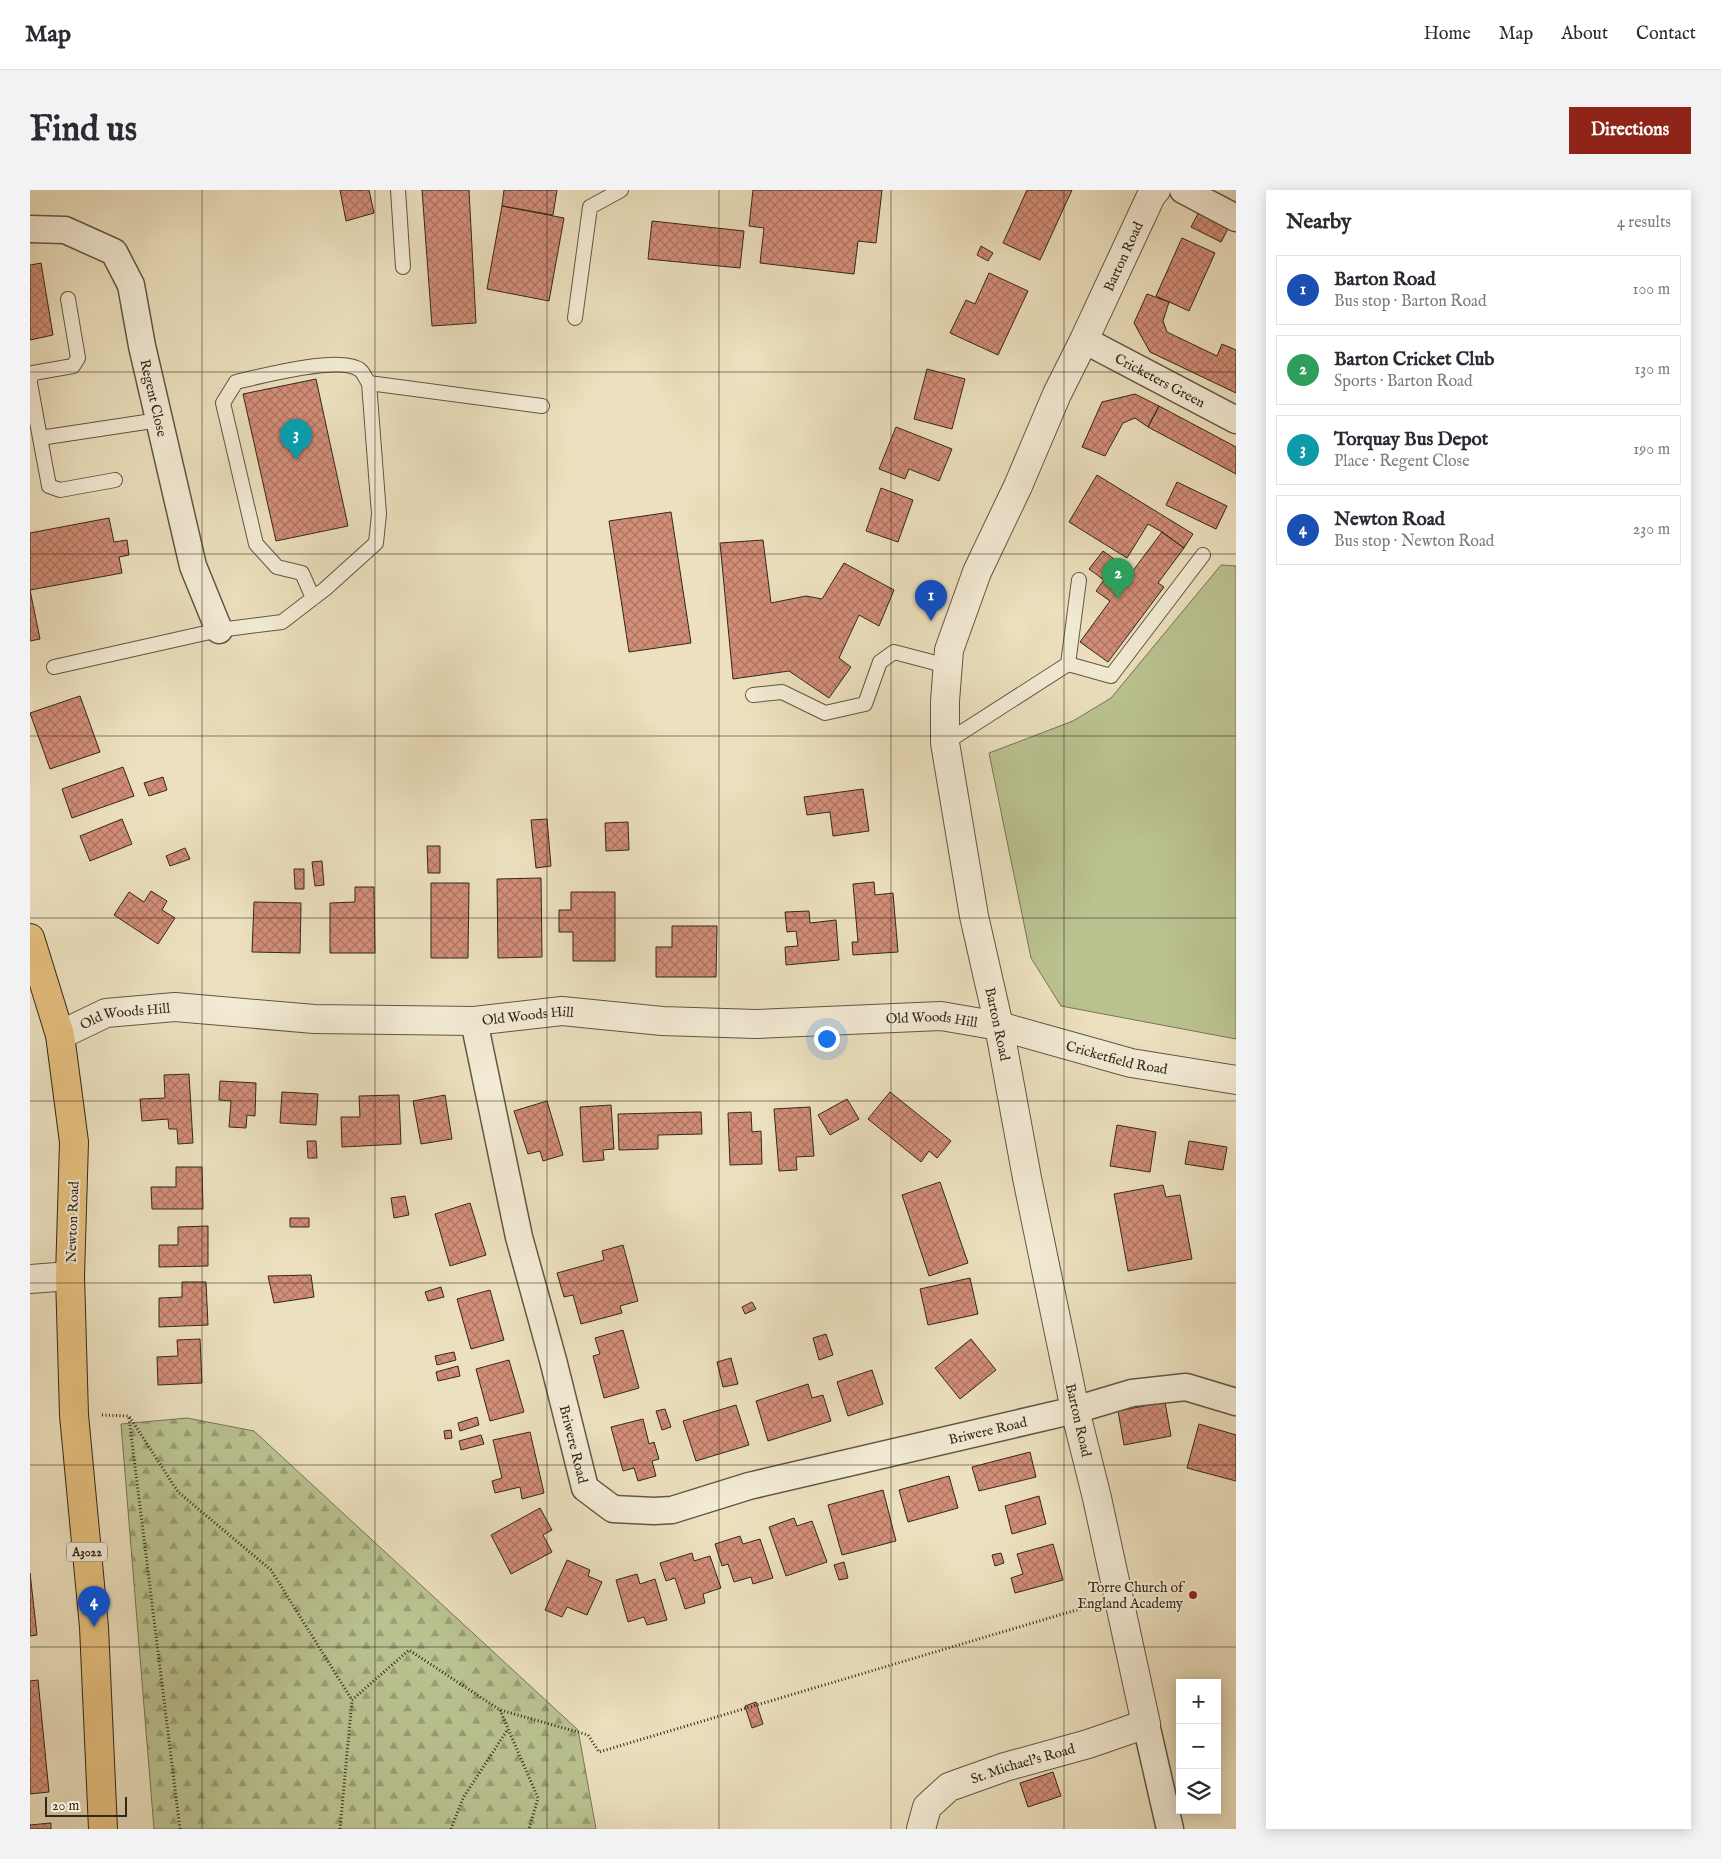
<!DOCTYPE html>
<meta charset="utf-8">
<style>
body{margin:0;font-family:"IM FELL English",serif;background:#f2f2f3;color:#2b2b33}
.controls{position:absolute;right:15px;bottom:15px;display:grid;overflow:hidden;border-radius:0px;box-shadow:0 2px 12px #0003}
.controls button{width:45px;height:45px;display:grid;place-items:center;padding:0;border:0;border-bottom:1px solid #e1e1e2;background:#fff;color:#2b2b33;font:25px sans-serif}
.scale{position:absolute;left:15px;bottom:12px;width:82px;box-sizing:border-box;padding-left:5px;border:2px solid #33281c;border-top:0;font-size:14px;line-height:18px;white-space:nowrap;color:#33281c;-webkit-text-stroke:4px #f3ebd5;paint-order:stroke}
.you{position:absolute;left:796px;top:848px;width:18px;height:18px;margin:-12px;border:4px solid #fff;border-radius:50%;background:#1a73e8;box-shadow:0 0 0 8px #1a73e833}
.badge{display:grid;place-items:center;width:32px;height:32px;border-radius:50%;background:#8f2418;color:#fff;font-size:16px;font-weight:700}
.pin{position:absolute;translate:-50% -41px;filter:drop-shadow(0 1px 2px #0008)}
.pin::after{content:'';position:absolute;top:26px;width:18px;height:15px;background:inherit;clip-path:polygon(0 0,100% 0,50% 100%)}
.list{margin:0;padding:0;list-style:none}
h2{display:flex;justify-content:space-between;align-items:center;height:65px;margin:0;padding:0 20px;font-size:21px}
h2 small{font-size:16px;font-weight:400;color:#7c7c81}
.list li{display:grid;grid-template-columns:32px 1fr auto;gap:15px;align-items:center;box-sizing:border-box;height:70px;margin:0 10px 10px;padding:0 10px;border:1px solid #e1e1e2;border-radius:0px}
.list b{display:block;font-size:19px;white-space:nowrap}
.list p{margin:0;font-size:16px;white-space:nowrap;color:#7c7c81}
.list em{font-size:16px;font-style:normal;color:#7c7c81}
.icon{flex:none;width:28px;height:28px;fill:none;stroke:currentColor;stroke-width:2;stroke-linecap:round;stroke-linejoin:round}
.map{position:relative;flex:none;width:1206px;height:1639px;overflow:hidden;border-radius:0px}
header{display:flex;align-items:center;gap:30px;box-sizing:border-box;height:70px;padding:0 25px;background:#fff;border-bottom:1px solid #e1e1e2}
header strong{font-size:24px}
nav{display:flex;gap:28px;margin-inline-start:auto;font-size:18px}
.intro{display:flex;align-items:center;justify-content:space-between;box-sizing:border-box;height:120px;padding:0 30px}
h1{margin:0;font-size:35px}
.button{padding:12px 22px;border-radius:0px;background:#8f2418;color:#fff;font-size:18px;font-weight:700}
main{display:flex;gap:30px;padding:0 30px}
aside{flex:1;background:#fff;border-radius:0px;box-shadow:0 2px 12px #0003}
.map>svg:first-child{display:block}
.forest{fill:url(#forest-firs);stroke:#767556}
.green{fill:#bac290;stroke:#767556}
.building{fill:url(#building-cross-hatch);stroke:#33281c}
.lines{fill:none;stroke-linecap:round;stroke-linejoin:round}
.service-casing{stroke:#615644;stroke-width:16}
.minor-casing{stroke:#615644;stroke-width:29}
.tertiary-casing{stroke:#615644;stroke-width:30}
.primary-casing{stroke:#33281c;stroke-width:30}
.path{stroke:#33281c;stroke-width:3;stroke-dasharray:1 2.5;stroke-linecap:butt}
.service{stroke:#f3ebd5;stroke-width:14}
.minor{stroke:#f3ebd5;stroke-width:26}
.tertiary{stroke:#f3ebd5;stroke-width:28}
.primary{stroke:#e6c07f;stroke-width:28}
.grid{fill:none;stroke:#33281c;stroke-width:1;stroke-opacity:0.55}
.poi-dot{fill:#8f2418;stroke:#f3ebd5;stroke-width:2}
.labels{text-anchor:middle;stroke-width:4;stroke-linejoin:round;paint-order:stroke}
.shield{fill:#f3ebd5;stroke:#6d6254;stroke-width:1}
.shield-label{font-size:12px;font-weight:bold;fill:#33281c}
.street-label{font-size:14px;fill:#33281c;stroke:#f3ebd5}
.poi-label{font-size:14px;fill:#33281c;stroke:#f3ebd5;text-anchor:end}
</style>
<header>
<strong>Map</strong>
<nav><a>Home</a><a>Map</a><a>About</a><a>Contact</a></nav>
</header>
<div class="intro"><h1>Find us</h1><a class="button">Directions</a></div>
<main>
<div class="map">
<svg width="1206" height="1639" viewBox="0 0 1206 1639">
<defs>
<pattern id="forest-firs" width="22" height="20" patternUnits="userSpaceOnUse" patternTransform="scale(1.25)"><rect width="22" height="20" fill="#bac290"/><path d="M5 1l3.5 6h-7zM16 11l3.5 6h-7z" fill="#989e75"/></pattern>
<pattern id="building-cross-hatch" width="8" height="8" patternUnits="userSpaceOnUse" patternTransform="scale(1.25)"><rect width="8" height="8" fill="#d38e78"/><path d="M0 0l8 8M0 8l8-8" fill="none" stroke="#ac7462"/></pattern>
</defs>
<rect width="100%" height="100%" fill="#ece0be"/>
<filter id="stains"><feTurbulence type="fractalNoise" baseFrequency=".004" numOctaves="4"/><feColorMatrix values="0 0 0 0 .2 0 0 0 0 .09 0 0 0 0 .02 0 0 0 .5 -.17"/></filter>
<radialGradient id="worn" r=".72"><stop offset=".6" stop-color="#630" stop-opacity="0"/><stop offset="1" stop-color="#630" stop-opacity=".3"/></radialGradient>
<path class="forest" d="M157 1228 224 1241 548 1540 566 1639H124L91 1234Z"/>
<path class="green" d="M1191 375 1206 376V849L1031 816 1001 768 959 563 1043 531 1081 508Z"/>
<path class="building" d="M310 0H339L344 23 316 31Z
M392 0H439L446 133 402 136Z
M474 0H527L523 25 472 16Z
M723 0H852L846 53 828 51 824 84 730 73 734 38 719 36Z
M997 0H1042L1010 70 973 53Z
M472 16 534 28 519 111 457 99Z
M1171 18 1201 33 1191 52 1161 37Z
M622 31 714 41 710 78 618 69Z
M1152 48 1185 63 1159 121 1126 106Z
M951 56 963 63 958 71 947 65Z
M11 73 23 145 0 150V75Z
M959 83 998 101 968 165 920 143 936 110 945 114Z
M1117 104 1139 112 1133 131 1137 142 1187 166 1192 154 1206 160V203L1120 162 1104 133Z
M897 179 935 189 922 239 884 229Z
M286 189 318 336 246 351 213 204Z
M1105 204 1129 216 1118 237 1105 228 1093 233 1075 266 1052 257 1072 212Z
M1129 216 1206 257V284L1118 237Z
M866 237 922 259 909 291 879 279 875 289 849 279Z
M1067 285 1163 344 1154 358 1132 342 1118 334 1097 368 1039 332Z
M1147 292 1197 316 1186 339 1136 315Z
M851 298 883 310 868 352 836 341Z
M641 322 661 453 599 462 579 331Z
M79 328 84 352 97 350 99 365 89 367 92 383 0 400 10 449 0 451V343Z
M1132 342 1154 358 1128 393 1134 397 1078 472 1050 452 1080 411 1066 401 1074 390 1059 379 1073 361 1102 382Z
M733 350 741 413 776 406 792 409 814 373 864 400 849 436 829 425 809 468 821 477 799 508 759 481 703 489 690 353Z
M50 506 70 562 20 579 0 523Z
M93 577 104 606 42 628 32 599Z
M133 587 137 600 119 606 114 593Z
M833 599 839 641 803 646 800 622 777 625 774 607Z
M92 629 102 654 60 671 50 646Z
M517 629 521 676 506 678 501 630Z
M598 632 599 660 576 661 575 633Z
M397 656H410V683H398Z
M155 658 160 669 140 676 136 666Z
M292 671 294 695 285 696 282 672Z
M264 679H274V699H265Z
M511 688 512 767 468 768 467 689Z
M844 692 845 705 863 703 868 762 823 765 822 752H828L823 694Z
M401 693H439L438 768H401Z
M325 697H344L345 763H300V713L325 712Z
M121 701 137 711 132 720 145 728 128 754 84 725 99 702 114 712Z
M541 702H585V771H543V742H529V720H541Z
M224 712 271 713 270 763 222 762Z
M779 721 780 733 806 730 809 770 756 775 755 757 768 756 766 741 757 742 755 722Z
M642 736H687L686 787H626V757H642Z
M159 884 163 953 148 954 147 939H139L138 929 112 931 110 909 135 908 134 885Z
M190 891 226 893 225 926 217 925 216 938 199 937 201 911 189 910Z
M252 902 288 904 286 935 250 933Z
M860 902 921 951 907 968 899 961 891 972 838 929Z
M369 905 371 954 312 957 311 927H330L329 906Z
M415 905 422 949 391 954 383 911Z
M817 909 829 929 800 945 788 925Z
M517 911 533 965 513 971 510 961 498 964 484 921Z
M581 915 584 959 573 960 574 970 553 972 550 917Z
M780 917 784 966 766 967 767 980 749 981 744 919Z
M671 922 672 944 628 945V959L589 960 588 924Z
M721 922 722 942 731 941 732 974 700 975 698 923Z
M1087 935 1126 942 1120 982 1080 976Z
M277 951H286L287 968H278Z
M1159 951 1197 957 1193 980 1155 974Z
M146 977H172L173 1019H122L121 997H146Z
M910 992 938 1073 899 1086 872 1005Z
M1133 995 1136 1007 1150 1005 1162 1069 1098 1081 1084 1004Z
M375 1006 379 1025 364 1028 361 1008Z
M440 1013 456 1065 420 1076 405 1024Z
M260 1028H279V1037H260Z
M178 1036V1076L129 1077V1055H148V1037Z
M593 1055 608 1111 590 1116 592 1123 551 1134 543 1105 534 1107 527 1083 574 1070 572 1061Z
M281 1085 284 1107 244 1113 238 1086Z
M940 1088 948 1124 898 1135 890 1099Z
M152 1092H176L178 1135 129 1137V1108L152 1107Z
M411 1097 414 1107 398 1111 395 1102Z
M460 1100 474 1150 441 1159 427 1109Z
M722 1112 726 1119 715 1124 712 1117Z
M593 1140 609 1198 574 1208 563 1166 570 1164 565 1148Z
M796 1144 803 1165 789 1170 783 1148Z
M170 1149 172 1193 128 1195 127 1167 148 1166 147 1150Z
M941 1149 966 1180 930 1209 905 1178Z
M424 1162 426 1170 407 1175 405 1166Z
M701 1168 708 1194 693 1197 687 1172Z
M479 1170 494 1222 460 1231 446 1179Z
M428 1176 430 1186 408 1191 406 1182Z
M842 1180 853 1214 818 1226 807 1192Z
M778 1194 782 1208 793 1205 801 1231 738 1251 726 1211Z
M1135 1212 1141 1246 1094 1255 1088 1221Z
M706 1215 719 1255 666 1271 653 1231Z
M635 1219 641 1237 632 1240 626 1221Z
M447 1227 449 1235 430 1241 428 1233Z
M613 1229 619 1254 624 1252 629 1269 622 1271 626 1286 608 1291 604 1278 593 1281 581 1237Z
M1169 1234 1206 1245V1291L1157 1278Z
M421 1240 422 1248 415 1249 414 1241Z
M500 1242 514 1303 492 1309 490 1297 465 1303 462 1291 472 1288 463 1250Z
M451 1245 454 1254 431 1260 429 1251Z
M1000 1262 1006 1287 949 1301 942 1277Z
M919 1286 928 1318 878 1332 869 1300Z
M853 1300 866 1351 812 1365 798 1315Z
M1009 1306 1016 1334 982 1344 975 1316Z
M510 1318 522 1340 513 1345 522 1362 481 1384 461 1345Z
M764 1328 767 1336 782 1331 797 1372 756 1386 739 1337Z
M710 1346 713 1354 730 1349 743 1388 723 1394 721 1387 704 1392 698 1374 692 1376 685 1354Z
M1023 1354 1033 1390 985 1403 981 1388 993 1384 987 1364Z
M662 1363 664 1371 680 1366 691 1398 673 1404 675 1413 655 1419 645 1388 636 1391 630 1373Z
M971 1363 974 1373 965 1376 962 1365Z
M537 1370 560 1380 558 1386 572 1392 557 1425 537 1417 532 1427 515 1420Z
M814 1372 818 1388 809 1390 804 1375Z
M0 1383 7 1445 0 1446Z
M607 1384 610 1394 625 1389 637 1430 617 1435 614 1427 598 1432 586 1390Z
M8 1490 19 1602 0 1604V1491Z
M726 1512 733 1534 722 1538 715 1516Z
M1023 1582 1031 1606 998 1617 990 1593Z
M21 1633V1639H0V1635Z"/>
<g class="lines">
<g class="service-casing">
<path id="service" d="M368 0 373 77
M545 128 560 17 591 0
M0 189 3 183 43 176 48 168 38 109
M0 193 10 248 129 230
M10 248 19 296 30 300 85 290
M283 408 272 383 247 377 226 354 193 213 206 192C231 186 311 165 330 180 334 183 336 190 339 193
M1038 474 1049 390
M24 477 189 440 252 432 295 399 346 353 349 324 339 193 512 216
M723 505 752 502 795 523 835 514 850 472 864 462 917 476
M915 553 1038 474 1081 486 1173 365"/>
</g>
<g class="minor-casing">
<g id="minor">
<path d="M1153 0 1206 28"/>
<path id="s1" d="M0 39 35 40 84 62 101 95 112 156 163 376 189 440"/>
<path id="s2" d="M1054 150 1206 230"/>
<path id="s3" d="M444 831 489 1047 523 1170 555 1298 583 1319 624 1321 642 1320 719 1296 1045 1220 1102 1203 1156 1197 1206 1212"/>
<path d="M1116 1534 1140 1639"/>
</g>
</g>
<g class="tertiary-casing">
<g id="tertiary">
<path id="s4" d="M30 845 76 823 145 817 284 829 444 831 532 821 632 831 726 834 911 826 969 836 1101 873 1206 890"/>
<path d="M0 1089 40 1086"/>
<path id="s5" d="M891 1639 897 1617 919 1597 975 1577 1058 1554 1116 1534 1067 1308 1045 1220 997 988 969 836 944 726 915 553V511L919 460 947 382 988 296 1027 204 1054 150 1121 6 1126 0"/>
</g>
</g>
<g class="primary-casing">
<path id="primary" d="M0 748 30 845 44 952 40 1086 44 1225 64 1437 73 1639"/>
</g>
<path class="path" d="M72 1225 99 1226 148 1302 241 1380 322 1510 379 1460 470 1520 558 1545 569 1562 1063 1415
M99 1228 150 1639
M470 1520 508 1608 499 1639
M310 1639 322 1510
M421 1639 433 1608 478 1539"/>
<use href="#service" class="service"/>
<use href="#minor" class="minor"/>
<use href="#tertiary" class="tertiary"/>
<use href="#primary" class="primary"/>
</g>
<path class="grid" d="M172 0V1639M345 0V1639M517 0V1639M689 0V1639M861 0V1639M1034 0V1639M0 182H1206M0 364H1206M0 546H1206M0 728H1206M0 911H1206M0 1093H1206M0 1275H1206M0 1457H1206"/>
<circle class="poi-dot" cx="1163" cy="1405" r="5"/>
<g class="labels">
<rect class="shield" x="37" y="1352.5" width="40" height="19" rx="4"/>
<g class="shield-label">
<text x="57" y="1366">A3022</text>
</g>
<g class="street-label">
<text dy="5" stroke="none"><textPath href="#s5" startOffset="1785">Barton Road</textPath></text>
<text dy="5" stroke="none"><textPath href="#s2" startOffset="86">Cricketers Green</textPath></text>
<text dy="5" stroke="none"><textPath href="#s1" startOffset="241">Regent Close</textPath></text>
<text dy="5" stroke="none"><textPath href="#s4" startOffset="69">Old Woods Hill</textPath></text>
<text dy="5" stroke="none"><textPath href="#s4" startOffset="474">Old Woods Hill</textPath></text>
<text dy="5" stroke="none"><textPath href="#s4" startOffset="879">Old Woods Hill</textPath></text>
<text transform="translate(968 834) rotate(78)" y="5">Barton Road</text>
<text dy="5" stroke="none"><textPath href="#s4" startOffset="1069">Cricketfield Road</textPath></text>
<text transform="translate(42 1032) rotate(-88)" y="5">Newton Road</text>
<text transform="translate(1049 1230) rotate(77)" y="5">Barton Road</text>
<text dy="5" stroke="none"><textPath href="#s3" startOffset="900">Briwere Road</textPath></text>
<text dy="5" stroke="none"><textPath href="#s3" startOffset="435">Briwere Road</textPath></text>
<text dy="5" stroke="none"><textPath href="#s5" startOffset="130">St. Michael's Road</textPath></text>
</g>
<g class="poi-label">
<text x="1153" y="1402">Torre Church of<tspan x="1153" dy="16">England Academy</tspan></text>
</g>
</g>
<rect width="100%" height="100%" filter="url(#stains)"/>
<rect width="100%" height="100%" fill="url(#worn)"/>
</svg>
<div class="controls">
<button>+</button>
<button>−</button>
<button><svg class="icon" aria-label="layers" viewBox="0 0 24 24"><path d="M12 4l9 5-9 5-9-5zM3 14l9 5 9-5"/></svg></button>
</div>
<div class="scale">20 m</div>
<div class="you"></div>
<div class="pin badge" style="left:901px;top:431px;background:#1a4fb4">1</div>
<div class="pin badge" style="left:1088px;top:409px;background:#2e9e5b">2</div>
<div class="pin badge" style="left:266px;top:270px;background:#0f9aa8">3</div>
<div class="pin badge" style="left:64px;top:1437px;background:#1a4fb4">4</div>
</div>
<aside>
<h2>Nearby<small>4 results</small></h2>
<ul class="list">
<li><span class="badge" style="background:#1a4fb4">1</span><div><b>Barton Road</b><p>Bus stop · Barton Road</p></div><em>100 m</em></li>
<li><span class="badge" style="background:#2e9e5b">2</span><div><b>Barton Cricket Club</b><p>Sports · Barton Road</p></div><em>130 m</em></li>
<li><span class="badge" style="background:#0f9aa8">3</span><div><b>Torquay Bus Depot</b><p>Place · Regent Close</p></div><em>190 m</em></li>
<li><span class="badge" style="background:#1a4fb4">4</span><div><b>Newton Road</b><p>Bus stop · Newton Road</p></div><em>230 m</em></li>
</ul>
</aside>
</main>
